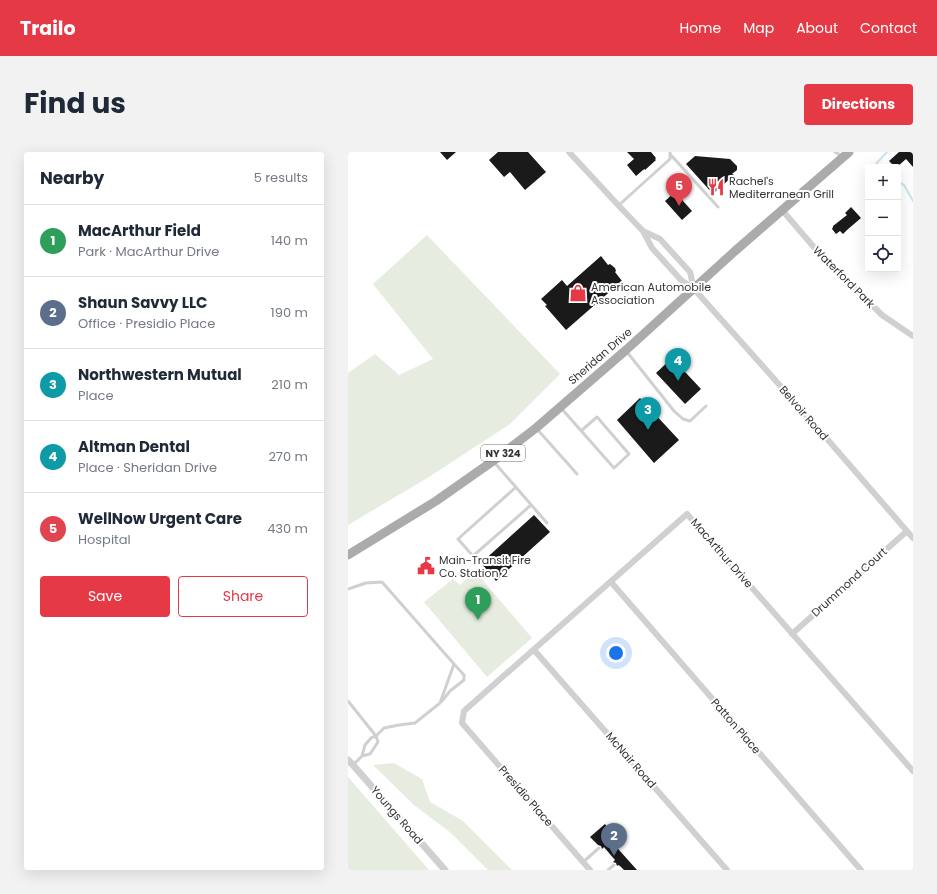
<!DOCTYPE html>
<meta charset="utf-8">
<style>
body{margin:0;font-family:Poppins,sans-serif;background:#f2f2f3;color:#1f2937}
.controls{position:absolute;right:12px;top:12px;display:grid;overflow:hidden;border-radius:4px;box-shadow:0 4px 16px #0002}
.controls button{width:36px;height:36px;display:grid;place-items:center;padding:0;border:0;border-bottom:1px solid #e0e1e3;background:#fff;color:#1f2937;font:20px sans-serif}
.you{position:absolute;left:268px;top:501px;width:14px;height:14px;margin:-10px;border:3px solid #fff;border-radius:50%;background:#1a73e8;box-shadow:0 0 0 6px #1a73e833}
.badge{display:grid;place-items:center;width:26px;height:26px;border-radius:50%;background:#e63946;color:#fff;font-size:13px;font-weight:700}
.pin{position:absolute;translate:-50% -33px;filter:drop-shadow(0 1px 2px #0008)}
.pin::after{content:'';position:absolute;top:21px;width:14px;height:12px;background:inherit;clip-path:polygon(0 0,100% 0,50% 100%)}
.list{margin:0;padding:0;list-style:none}
h2{display:flex;justify-content:space-between;align-items:center;height:52px;margin:0;padding:0 16px;font-size:17px}
h2 small{font-size:13px;font-weight:400;color:#747a83}
.list li{display:grid;grid-template-columns:26px 1fr auto;gap:12px;align-items:center;box-sizing:border-box;height:72px;padding:0 16px;border-top:1px solid #e0e1e3}
.list b{display:block;font-size:15px;white-space:nowrap}
.list p{margin:0;font-size:13px;white-space:nowrap;color:#747a83}
.list em{font-size:13px;font-style:normal;color:#747a83}
.actions{display:flex;gap:8px;padding:12px 16px}
.actions a{flex:1;padding:9px 0;border:1px solid #e63946;border-radius:4px;text-align:center;font-size:14px;color:#e63946}
.actions .main{background:#e63946;color:#fff}
.icon{flex:none;width:22px;height:22px;fill:none;stroke:currentColor;stroke-width:2;stroke-linecap:round;stroke-linejoin:round}
.map{position:relative;flex:none;width:565px;height:718px;overflow:hidden;border-radius:4px}
header{display:flex;align-items:center;gap:24px;box-sizing:border-box;height:56px;padding:0 20px;background:#e63946;color:#fff}
header strong{font-size:19px}
nav{display:flex;gap:22px;margin-inline-start:auto;font-size:14px}
.intro{display:flex;align-items:center;justify-content:space-between;box-sizing:border-box;height:96px;padding:0 24px}
h1{margin:0;font-size:28px}
.button{padding:10px 18px;border-radius:4px;background:#e63946;color:#fff;font-size:14px;font-weight:700}
main{display:flex;gap:24px;padding:0 24px}
aside{flex:1;background:#fff;border-radius:4px;box-shadow:0 4px 16px #0002}
.map>svg:first-child{display:block}
.green{fill:#e6ecdf}
.lines{fill:none;stroke-linecap:round;stroke-linejoin:round}
.stream{stroke:#cfe2ee;stroke-width:2}
.building{fill:#1a1a1a}
.service{stroke:#d0d0d0;stroke-width:3}
.minor{stroke:#d0d0d0;stroke-width:6}
.tertiary{stroke:#d0d0d0;stroke-width:7}
.primary{stroke:#ababab;stroke-width:9}
.labels{text-anchor:middle;stroke-width:4;stroke-linejoin:round;paint-order:stroke}
.shield{fill:#fff;stroke:#707070;stroke-width:1}
.shield-label{font-size:10px;font-weight:bold;fill:#333}
.poi-label{font-size:11px;fill:#333;stroke:#fff;text-anchor:start}
.street-label{font-size:11px;fill:#333;stroke:#fff}
</style>
<header>
<strong>Trailo</strong>
<nav><a>Home</a><a>Map</a><a>About</a><a>Contact</a></nav>
</header>
<div class="intro"><h1>Find us</h1><a class="button">Directions</a></div>
<main>
<aside>
<h2>Nearby<small>5 results</small></h2>
<ul class="list">
<li><span class="badge" style="background:#2e9e5b">1</span><div><b>MacArthur Field</b><p>Park · MacArthur Drive</p></div><em>140 m</em></li>
<li><span class="badge" style="background:#5c6f8a">2</span><div><b>Shaun Savvy LLC</b><p>Office · Presidio Place</p></div><em>190 m</em></li>
<li><span class="badge" style="background:#0f9aa8">3</span><div><b>Northwestern Mutual</b><p>Place</p></div><em>210 m</em></li>
<li><span class="badge" style="background:#0f9aa8">4</span><div><b>Altman Dental</b><p>Place · Sheridan Drive</p></div><em>270 m</em></li>
<li><span class="badge" style="background:#e0444e">5</span><div><b>WellNow Urgent Care</b><p>Hospital</p></div><em>430 m</em></li>
</ul>
<div class="actions"><a class="main">Save</a><a>Share</a></div>
</aside>
<div class="map">
<svg width="565" height="718" viewBox="0 0 565 718">
<rect width="100%" height="100%" fill="#fff"/>
<path class="green" d="M79 83 212 222 162 272 81 325 0 373V221L27 202 51 223 85 207 25 132Z
M127 419 184 486 139 525 76 450 105 427 112 433Z
M46 611 74 627 82 650 115 669 164 718H140L103 681 66 653 25 613Z
M0 625 81 718H0Z"/>
<g class="lines">
<path class="stream" d="M528 15 527 13 539 0
M550 30 556 33 565 49"/>
</g>
<path class="building" d="M92 0H108L99 8Z
M150 0H180L198 20 177 38 162 20 156 25 141 8Z
M279 0H303L308 6 307 7 308 8 297 18V17L295 18 288 24 279 13 286 7Z
M551 0H565V15L558 7 549 15H547L541 9Z
M347 4 382 7 389 14V18L384 22 386 23 365 42 338 12Z
M327 40 344 59 334 68 317 49Z
M503 55 513 66 499 78 495 82 492 79 488 82 484 77 485 75V74L499 63 497 61Z
M253 104 260 113 262 112 267 116 268 119 267 120 274 129 218 178 197 154 199 153 193 147 214 128 219 134Z
M324 206 353 237 337 252 308 221Z
M292 246 331 288 306 311 269 268Z
M186 363 202 380 148 429 133 411Z
M257 672 266 685 263 688V689L289 718H276L272 714 270 713 269 714 268 711 265 710 267 708 256 695 254 697 253 694 250 693 242 685Z"/>
<g class="lines">
<path class="service" d="M487 0 494 4
M322 2 370 55
M271 53 322 7V0
M279 200 326 259 335 267 342 269 358 254
M213 256 266 316 281 302 249 265 233 279
M189 277 229 322
M146 310 199 371
M168 335 110 387 125 404 183 353
M0 437 18 431 34 430 106 512 92 551 67 571 51 573 36 576 28 584 23 586 17 593 14 604
M0 549 28 584 30 590 22 602 14 604 5 613
M94 549 102 539 116 528V523L106 512
M235 710 251 696
M260 718 266 713"/>
<path class="minor" d="M221 0 271 54 295 79 304 96 333 128 346 137 460 265 565 386
M434 58 471 101 534 163 565 184
M295 79 312 87 342 120 346 137
M263 430 513 718
M444 482 559 379
M186 498 379 718
M242 718 114 571 116 559 339 362 565 619"/>
<path class="tertiary" d="M0 608 5 613 97 718"/>
<path class="primary" d="M0 403 88 349 145 309 188 276 278 198 387 99 501 0"/>
</g>
<defs>
<g id="restaurant-bare" transform="scale(1.38)"><path d="M-5-6h1v4h1v-4h1v4h1v-4h1v5L-1.5 .5V6h-2V.5L-5-1ZM5-6V6H3V1.5H1.5Q1.5-4 5-6Z" fill="#e63946" stroke="#fff" stroke-width="2.5" paint-order="stroke"/></g>
<g id="shop-bare" transform="scale(1.38)"><path d="M-5-2.5h2.3a2.7 3.5 0 0 1 5.4 0H5L5.5 6h-11ZM-1.5-2.5h3a1.5 2.3 0 0 0-3 0Z" fill="#e63946" stroke="#fff" stroke-width="2.5" paint-order="stroke"/></g>
<g id="civic-bare" transform="scale(1.38)"><path d="M-.6-6.5H3V-4.5H.6V-3L4-1V1h2V6H-6V1h2V-1L-.6-3ZM-1.2 2.5V6h2.4V2.5Z" fill="#e63946" stroke="#fff" stroke-width="2.5" paint-order="stroke"/></g>
</defs>
<g fill-rule="evenodd">
<use href="#restaurant-bare" x="368" y="35"/>
<use href="#shop-bare" x="230" y="141"/>
<use href="#civic-bare" x="78" y="414"/>
</g>
<g class="labels">
<rect class="shield" x="133" y="293" width="44" height="16" rx="3"/>
<g class="shield-label">
<text x="155" y="305">NY 324</text>
</g>
<g class="poi-label">
<text x="381" y="33">Rachel's<tspan x="381" dy="13">Mediterranean Grill</tspan></text>
<text x="243" y="139">American Automobile<tspan x="243" dy="13">Association</tspan></text>
<text x="91" y="412">Main-Transit Fire<tspan x="91" dy="13">Co. Station 2</tspan></text>
</g>
<g class="street-label">
<text transform="translate(496 125) rotate(45)" y="4">Waterford Park</text>
<text transform="translate(252 204) rotate(-41)" y="4">Sheridan Drive</text>
<text transform="translate(456 261) rotate(49)" y="4">Belvoir Road</text>
<text transform="translate(374 401) rotate(49)" y="4">MacArthur Drive</text>
<text transform="translate(501 430) rotate(-42)" y="4">Drummond Court</text>
<text transform="translate(388 574) rotate(49)" y="4">Patton Place</text>
<text transform="translate(283 608) rotate(49)" y="4">McNair Road</text>
<text transform="translate(178 644) rotate(49)" y="4">Presidio Place</text>
<text transform="translate(49 663) rotate(49)" y="4">Youngs Road</text>
</g>
</g>
</svg>
<div class="controls">
<button>+</button>
<button>−</button>
<button><svg class="icon" aria-label="locate" viewBox="0 0 24 24"><circle cx="12" cy="12" r="6"/><path d="M12 2v4M12 18v4M2 12h4M18 12h4"/></svg></button>
</div>
<div class="you"></div>
<div class="pin badge" style="left:130px;top:468px;background:#2e9e5b">1</div>
<div class="pin badge" style="left:266px;top:704px;background:#5c6f8a">2</div>
<div class="pin badge" style="left:300px;top:278px;background:#0f9aa8">3</div>
<div class="pin badge" style="left:330px;top:229px;background:#0f9aa8">4</div>
<div class="pin badge" style="left:331px;top:54px;background:#e0444e">5</div>
</div>
</main>
